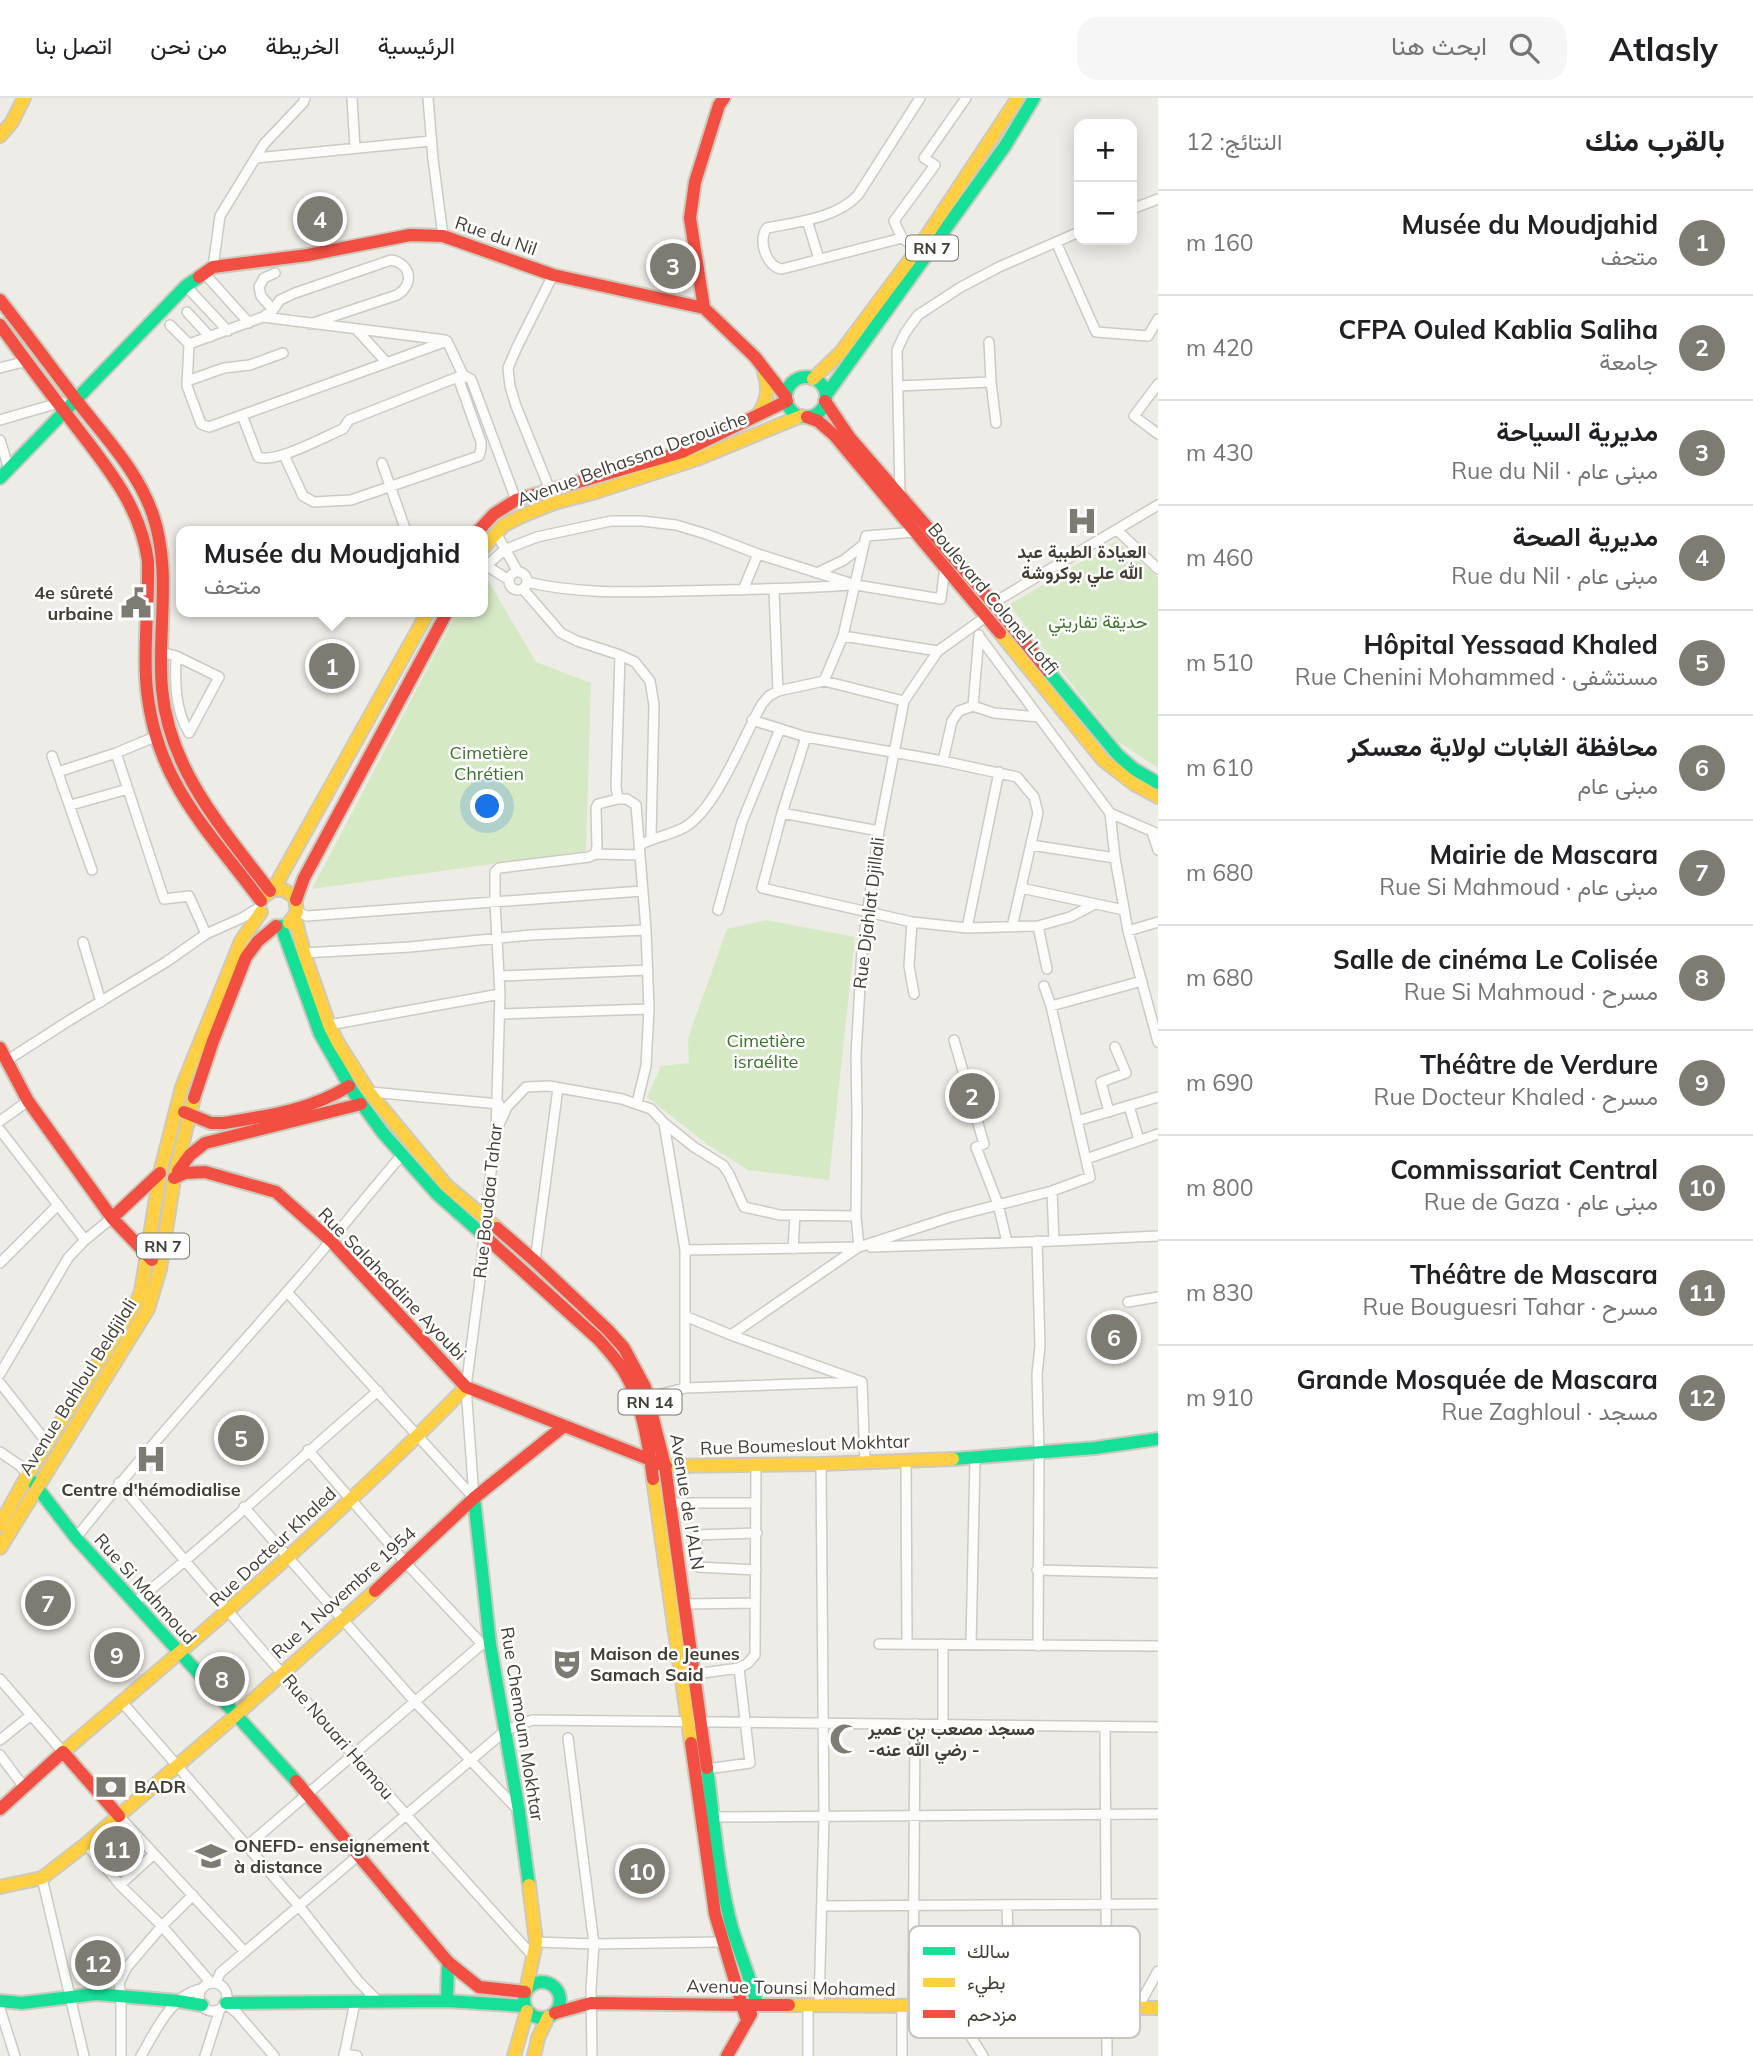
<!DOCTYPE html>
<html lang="ar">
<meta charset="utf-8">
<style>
body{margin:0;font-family:Mulish,Vazirmatn,sans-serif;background:#f6f6f6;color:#202124;direction:rtl}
.controls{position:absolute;right:21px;top:21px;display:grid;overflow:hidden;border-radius:14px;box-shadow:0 4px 18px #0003}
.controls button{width:63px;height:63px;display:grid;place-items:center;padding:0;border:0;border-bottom:2px solid #e0e0e0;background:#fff;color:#202124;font:35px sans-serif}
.you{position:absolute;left:488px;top:709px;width:24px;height:24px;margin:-18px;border:5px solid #fff;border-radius:50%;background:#1a73e8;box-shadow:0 0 0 10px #1a73e833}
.badge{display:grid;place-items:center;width:46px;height:46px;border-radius:50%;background:#7e7b72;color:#fff;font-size:23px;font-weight:700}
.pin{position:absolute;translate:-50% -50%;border:4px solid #fff;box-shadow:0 2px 7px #0006}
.popup{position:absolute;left:176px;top:428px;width:312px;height:91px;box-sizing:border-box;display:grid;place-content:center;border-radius:14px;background:#fff;filter:drop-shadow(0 2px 5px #0005);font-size:23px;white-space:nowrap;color:#757577}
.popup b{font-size:26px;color:#202124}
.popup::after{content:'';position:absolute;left:50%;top:100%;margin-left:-14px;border:14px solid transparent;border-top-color:#fff}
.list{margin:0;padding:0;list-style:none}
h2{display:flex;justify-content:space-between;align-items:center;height:91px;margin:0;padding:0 28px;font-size:30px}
h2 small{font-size:23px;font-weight:400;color:#757577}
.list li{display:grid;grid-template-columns:46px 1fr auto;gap:21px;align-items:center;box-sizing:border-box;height:105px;padding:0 28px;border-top:2px solid #e0e0e0}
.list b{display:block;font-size:26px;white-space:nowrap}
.list p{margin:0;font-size:23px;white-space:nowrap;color:#757577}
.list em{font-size:23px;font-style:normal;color:#757577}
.icon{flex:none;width:38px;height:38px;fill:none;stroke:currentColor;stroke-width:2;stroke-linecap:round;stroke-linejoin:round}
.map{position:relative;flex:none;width:1158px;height:1958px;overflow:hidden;direction:ltr}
header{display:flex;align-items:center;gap:42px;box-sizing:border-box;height:98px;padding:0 35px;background:#fff;border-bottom:2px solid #e0e0e0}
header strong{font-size:33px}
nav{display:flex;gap:38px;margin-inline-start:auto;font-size:24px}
.search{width:490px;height:63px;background:#f6f6f6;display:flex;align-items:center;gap:18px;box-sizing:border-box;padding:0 24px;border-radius:21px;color:#757577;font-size:26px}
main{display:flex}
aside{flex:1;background:#fff}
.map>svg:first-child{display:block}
.green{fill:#d6e9c5}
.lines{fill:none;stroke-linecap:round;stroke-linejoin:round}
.street-casing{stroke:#cccac3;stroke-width:12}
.fast-casing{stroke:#cdcabd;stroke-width:16}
.slow-casing{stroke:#cdcabd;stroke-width:16}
.jam-casing{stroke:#cdcabd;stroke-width:16}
.street{stroke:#fcfcfb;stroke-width:9}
.fast{stroke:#16e098;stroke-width:12}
.slow{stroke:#ffcf43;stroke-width:12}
.jam{stroke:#f24e42;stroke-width:12}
.labels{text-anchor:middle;stroke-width:5;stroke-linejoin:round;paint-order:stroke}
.shield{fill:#fff;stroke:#7b7870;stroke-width:2}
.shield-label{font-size:16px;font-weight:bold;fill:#423e33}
.street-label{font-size:18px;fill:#423e33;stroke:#fff}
.poi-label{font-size:18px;font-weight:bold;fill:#423e33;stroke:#fff;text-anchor:start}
.park-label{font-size:18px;fill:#3a7327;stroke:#fff}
.key{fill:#fff;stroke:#c6c5c2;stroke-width:2}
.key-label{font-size:19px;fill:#423e33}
</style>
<header>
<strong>Atlasly</strong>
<div class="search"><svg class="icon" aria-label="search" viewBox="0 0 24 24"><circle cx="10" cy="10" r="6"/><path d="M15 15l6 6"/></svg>ابحث هنا</div>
<nav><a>الرئيسية</a><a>الخريطة</a><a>من نحن</a><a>اتصل بنا</a></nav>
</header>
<main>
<aside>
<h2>بالقرب منك<small>النتائج: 12</small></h2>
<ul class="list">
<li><span class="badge">1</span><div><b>Musée du Moudjahid</b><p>متحف</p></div><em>160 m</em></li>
<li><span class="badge">2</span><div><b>CFPA Ouled Kablia Saliha</b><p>جامعة</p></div><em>420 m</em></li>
<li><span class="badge">3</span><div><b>مديرية السياحة</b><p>مبنى عام · Rue du Nil</p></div><em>430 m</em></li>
<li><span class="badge">4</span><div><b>مديرية الصحة</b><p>مبنى عام · Rue du Nil</p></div><em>460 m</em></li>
<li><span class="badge">5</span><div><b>Hôpital Yessaad Khaled</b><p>مستشفى · Rue Chenini Mohammed</p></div><em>510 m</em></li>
<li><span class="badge">6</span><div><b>محافظة الغابات لولاية معسكر</b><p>مبنى عام</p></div><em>610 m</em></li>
<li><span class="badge">7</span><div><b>Mairie de Mascara</b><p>مبنى عام · Rue Si Mahmoud</p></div><em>680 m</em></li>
<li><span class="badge">8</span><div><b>Salle de cinéma Le Colisée</b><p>مسرح · Rue Si Mahmoud</p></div><em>680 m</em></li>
<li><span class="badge">9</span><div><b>Théâtre de Verdure</b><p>مسرح · Rue Docteur Khaled</p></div><em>690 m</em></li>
<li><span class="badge">10</span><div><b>Commissariat Central</b><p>مبنى عام · Rue de Gaza</p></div><em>800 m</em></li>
<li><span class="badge">11</span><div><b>Théâtre de Mascara</b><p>مسرح · Rue Bouguesri Tahar</p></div><em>830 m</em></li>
<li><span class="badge">12</span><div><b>Grande Mosquée de Mascara</b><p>مسجد · Rue Zaghloul</p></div><em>910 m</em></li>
</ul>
</aside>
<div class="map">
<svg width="1158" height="1958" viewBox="0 0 1158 1958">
<rect width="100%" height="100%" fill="#eeece6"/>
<path class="green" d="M1116 443 1158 479V670L1117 643 1009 507Z
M483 479H486L536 564 591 585 586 753 312 791 457 514H482Z
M766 822 855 839 829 1082 748 1072 708 1047 647 999 661 968 689 965 688 940 727 831Z"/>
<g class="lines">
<g class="street-casing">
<path id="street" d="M352 0 355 50
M428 0 433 61 443 138
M256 60 431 43
M1132 111 1158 101
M807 122 819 161
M902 140 782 171C767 170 757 142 767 130 797 124 837 120 858 97L920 0
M1056 144 1096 234 1148 238 1158 221
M922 154 902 140 894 123 935 67 924 60 966 0
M213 169 220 118 264 46 303 5 305 0
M204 175 249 225
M275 175 264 180 259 189 261 198 273 212 280 202 295 195 391 162C412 166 414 187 397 197L310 226
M186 188 228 233
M273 212 263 219 189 246 187 288 201 326 209 329 447 243
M187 214 210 239
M263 219 445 242
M170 227 189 246
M357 232 387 265
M447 243 463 277 471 281 516 402
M989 244 991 284 996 325
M0 270 27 263
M187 283 224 270 250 267 283 255
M1158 286 1134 318 1158 336
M898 288 991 284
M242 317 258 359C275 366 324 339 343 331L349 322 463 277
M0 322 62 304
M0 342 9 371
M284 357 303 398 314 404 351 402 479 358 481 351V344L460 285 463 277
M382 365 406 433
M550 392 516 308 510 288 508 270 517 249 553 177
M900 397 897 252 905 235 918 217 961 189 999 169 1079 134
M1117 432 1158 471
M496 435 518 474
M483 469 490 470 509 482
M485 469 504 452 537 439 611 423H642L676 427 706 436 758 456 856 487 941 501 945 468
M509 483a9 9 0 1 1 18 0a9 9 0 1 1-18 0Z
M817 475 844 462 863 447
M527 484C577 496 627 494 678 493 736 492 793 491 851 487
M523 491 561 535 577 543 620 557 635 564 650 583 654 607 651 740
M743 492 758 456
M774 492 778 593
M993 505 1158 407
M843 538 938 553
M979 538 1110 715 1115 760 1128 833 1158 944
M161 554 176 558 219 579 189 635C175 612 175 585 176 558
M620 557 616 689 618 701H627L636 707 646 832 649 911 646 968 637 1005
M824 583 843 538 866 438 916 434
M973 608 994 615 1039 619
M752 622 806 639 943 663 1017 679 1034 699 1038 715 1012 829
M157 638 116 655 164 801 189 798 206 836
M806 639 782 715 762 790 912 824 967 830 1038 828 1070 819 1095 806
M52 658 92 772
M943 663 952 623 959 613 973 608 979 537
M58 674 116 655
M71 707 128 691
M782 715 879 733
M1110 715 1158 736
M1152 734 1158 752
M640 747C654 739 671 737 685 729 717 710 743 639 762 606L769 598 778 593 824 583 904 603
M1031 747 1115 760
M595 756 640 757
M1021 790 1124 812
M718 812 742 724 780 631
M297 814 307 818 642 793
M912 824 909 868 914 896
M1038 828 1047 871
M967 830 999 674
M1128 833 1158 824
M83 844 101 904
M304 855 410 849 531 837 646 832
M499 878 648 872
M1051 908 1142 883
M499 916 649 911
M329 927 500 896
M954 942 984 1046 976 1049 998 1106 1007 1144
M6 963 70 922 166 864 206 836 242 820 260 809
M370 994 499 1006
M1129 1008 1139 1042
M1109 1014 1101 984 1126 975 1115 949
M0 1023 28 1003
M1077 1023 1158 999
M498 1029 507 1009 526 989 549 988 622 1001 651 1011 664 1025 694 1049 723 1067 729 1076 744 1109 780 1117 856 1118
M0 1032 85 1142
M1086 1061 1158 1036
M1052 1093 1054 1143
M485 1123 496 1034 500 896 495 805V774L499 770 589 759 595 756 597 749 596 710 598 706 618 701
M1037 1143 1040 1248 1037 1276 1039 1355 1038 1548
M859 1149 856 1118 857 1014 856 958 862 852 879 733 904 603 938 553 987 518
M871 1149 1054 1143 1158 1138
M857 1150 731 1237 862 1284 865 1364
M793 1151 795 1117
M685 1152 859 1149 951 1119 1052 1093 1090 1079 1051 908 1044 888
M535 1163 558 990
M0 1165 57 1108
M287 1194 474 1400
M1128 1204 1158 1199
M685 1218 731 1237
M0 1276 68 1160 85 1142 112 1120
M0 1285 48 1346
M685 1290 855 1284
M650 1306 661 1296 685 1290V1152L664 1025
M308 1352 406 1465 482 1546
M0 1354 19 1367 28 1376
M906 1362 907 1546
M119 1385C254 1545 392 1703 533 1858
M474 1400 466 1289 480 1182 484 1137
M670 1405H756
M244 1409 416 1605 518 1712
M76 1440C147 1350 224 1266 299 1180 335 1139 367 1097 402 1057
M756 1472 698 1469 696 1437 757 1435
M1037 1472 1158 1475
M134 1505C218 1438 296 1363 378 1293
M685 1506 755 1505
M879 1546 1158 1548
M943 1546V1627
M971 1547 975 1360
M695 1576 739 1570
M0 1581 63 1654
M121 1603 299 1808 359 1884 379 1904
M1105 1629 1107 1958
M568 1640 594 1846 591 1891 592 1958
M0 1642 31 1617
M0 1657 24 1689
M707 1671 750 1665 739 1570 748 1565 755 1557 756 1367
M119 1718 245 1854
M710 1719 1158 1716
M86 1746 120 1787 162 1828 211 1885
M247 1748 482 1546H490
M42 1780 84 1958
M120 1787 154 1756
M1007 1807 1010 1909
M822 1808 1158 1806
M536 1844 594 1846 723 1844
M199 1899a14 14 0 1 1 28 0a14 14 0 1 1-28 0Z
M216 1885 220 1875 506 1632 532 1622 1158 1629
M226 1906 237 1915 274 1958
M819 1908 824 1719 821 1366
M902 1908V1958
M913 1908 915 1626
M952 1908 983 1958
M1138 1909 1158 1873
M0 1911 15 1958
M344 1956 357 1958
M121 1958V1898L119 1885 127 1869 162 1828 193 1797
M141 1958C155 1934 171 1897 201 1891
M205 1958 220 1911
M344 1958 355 1904
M808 1958V1908"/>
</g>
<g class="fast-casing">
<path id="fast" d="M786 299a20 20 0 1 1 40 0a20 20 0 1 1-40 0Z
M826 297 1005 48 1034 0
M0 380 186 188 199 179
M1048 573 1118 657 1134 671 1158 685
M281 828 320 936 353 994 383 1035 437 1096 481 1135
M953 1361 1095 1350 1158 1341
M33 1384 76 1440 296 1683
M474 1400 490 1546 519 1713 529 1787
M707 1670C714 1723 718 1778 732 1830 740 1856 751 1881 757 1907
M524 1902a18 18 0 1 1 36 0a18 18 0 1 1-36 0Z
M0 1903 22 1905 96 1896 178 1903 202 1907
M447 1903 448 1864
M226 1905 447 1903 525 1908"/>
</g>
<g class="slow-casing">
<path id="slow" d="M0 38 12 24 24 0
M813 281 841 254 918 151 1018 0
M758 317C767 303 770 291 764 275
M482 451 504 427 522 418 554 405 596 394 697 361 801 318
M1000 535 1103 662 1134 686 1158 699
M273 792H284L295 799 297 814 289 825
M264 798 273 792 428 514
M295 820 304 855 329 927 338 945 369 994 447 1088 497 1130
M666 1368 821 1366 953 1361
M653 1381 691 1645
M0 1427 28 1376 136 1205 141 1194 160 1075 182 989 241 843 261 814
M0 1450 148 1211 160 1171 175 1075 194 1000
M63 1654C201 1537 339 1419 466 1289
M0 1789 42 1780 86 1746 235 1618 375 1493
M526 1893 536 1844 529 1787
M789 1907 1158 1910
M514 1958 527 1913
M534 1958 538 1940 548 1919"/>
</g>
<g class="jam-casing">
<path id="jam" d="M724 0 719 7 695 84 690 120 704 210 755 259 786 299
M199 179 213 169 308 157 410 137 443 138 553 177 704 210
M0 202C26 235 51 269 77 303 105 339 138 373 153 417 172 474 157 533 162 591 169 672 223 731 270 793
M0 227C23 259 47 291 71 322 105 367 140 406 148 463 149 502 144 541 146 580 152 680 205 728 261 803
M825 303 850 340 993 505 1048 573
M807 319 818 323 834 337 1000 535
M478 433 494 416 516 402 682 354 787 303
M296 802 304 780 447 514
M0 950 28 1003 112 1120 152 1162
M194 1000 213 943 246 859 258 843 276 828
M184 1014 211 1025H224C267 1018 311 1012 349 988
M178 1073 190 1057 205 1045 361 1006
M174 1080 185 1075 205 1074 276 1094 331 1143 466 1289 666 1368
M112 1120 160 1075
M497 1130 535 1163 608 1232 624 1250 645 1289 665 1368 707 1670
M481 1135 598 1241C608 1252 618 1263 625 1275 642 1304 649 1348 653 1381
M375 1493 474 1400 564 1328
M691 1645 715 1816 742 1907H789
M296 1683 448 1864 479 1889 525 1894
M0 1711 63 1654 119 1718
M555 1915 591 1905 742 1907 747 1922
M727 1958 751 1916"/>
</g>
<use href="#street" class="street"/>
<use href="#fast" class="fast"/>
<use href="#slow" class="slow"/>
<use href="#jam" class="jam"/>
</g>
<defs>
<g id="hospital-bare" transform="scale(2.415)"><path d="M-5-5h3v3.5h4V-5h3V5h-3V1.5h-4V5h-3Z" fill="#7e7b72" stroke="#fff" stroke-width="2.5" paint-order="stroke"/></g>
<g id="civic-bare" transform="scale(2.415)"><path d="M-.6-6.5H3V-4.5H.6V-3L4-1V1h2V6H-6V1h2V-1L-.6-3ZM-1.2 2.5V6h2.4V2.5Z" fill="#7e7b72" stroke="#fff" stroke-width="2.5" paint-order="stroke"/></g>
<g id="theatre-bare" transform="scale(2.415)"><path d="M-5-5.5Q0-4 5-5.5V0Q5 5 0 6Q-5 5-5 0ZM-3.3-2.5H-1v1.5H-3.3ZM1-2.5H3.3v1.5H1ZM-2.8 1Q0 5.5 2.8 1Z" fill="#7e7b72" stroke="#fff" stroke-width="2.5" paint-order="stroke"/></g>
<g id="mosque-bare" transform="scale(2.415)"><path d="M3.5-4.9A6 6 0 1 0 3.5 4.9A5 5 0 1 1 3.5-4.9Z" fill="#7e7b72" stroke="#fff" stroke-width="2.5" paint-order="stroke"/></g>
<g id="bank-bare" transform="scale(2.415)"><path d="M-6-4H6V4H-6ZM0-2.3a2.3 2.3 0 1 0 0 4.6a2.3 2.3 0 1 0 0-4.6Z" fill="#7e7b72" stroke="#fff" stroke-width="2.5" paint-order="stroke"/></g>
<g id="university-bare" transform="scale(2.415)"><path d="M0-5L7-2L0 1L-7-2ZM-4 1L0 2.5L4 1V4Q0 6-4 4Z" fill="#7e7b72" stroke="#fff" stroke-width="2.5" paint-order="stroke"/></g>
</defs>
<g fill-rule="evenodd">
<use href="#hospital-bare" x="1082" y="423"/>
<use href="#civic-bare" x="136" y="505"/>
<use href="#hospital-bare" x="151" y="1361"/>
<use href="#theatre-bare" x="567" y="1566"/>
<use href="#mosque-bare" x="845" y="1641"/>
<use href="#bank-bare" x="111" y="1689"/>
<use href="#university-bare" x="211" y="1758"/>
</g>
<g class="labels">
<g class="shield">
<rect x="906" y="137.5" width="52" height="25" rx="5"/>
<rect x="137" y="1135.5" width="52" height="25" rx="5"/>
<rect x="618.5" y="1291.5" width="63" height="25" rx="5"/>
</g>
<g class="shield-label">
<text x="932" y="156">RN 7</text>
<text x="163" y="1154">RN 7</text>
<text x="650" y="1310">RN 14</text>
</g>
<g class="street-label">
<text transform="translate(496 138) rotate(19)" y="6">Rue du Nil</text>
<text transform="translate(632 361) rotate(-20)" y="6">Avenue Belhassna Derouiche</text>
<text transform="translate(993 501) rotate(50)" y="6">Boulevard Colonel Lotfi</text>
<text transform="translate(869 815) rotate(-83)" y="6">Rue Djahlat Djillali</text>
<text transform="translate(488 1103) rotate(-84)" y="6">Rue Boudaa Tahar</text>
<text transform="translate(392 1186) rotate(46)" y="6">Rue Salaheddine Ayoubi</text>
<text transform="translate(78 1289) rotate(-58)" y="6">Avenue Bahloul Beldjilali</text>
<text transform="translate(805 1347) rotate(-2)" y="6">Rue Boumeslout Mokhtar</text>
<text transform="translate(687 1404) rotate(81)" y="6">Avenue de l'ALN</text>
<text transform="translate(273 1449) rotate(-43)" y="6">Rue Docteur Khaled</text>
<text transform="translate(145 1491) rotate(48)" y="6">Rue Si Mahmoud</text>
<text transform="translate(344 1495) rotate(-42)" y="6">Rue 1 Novembre 1954</text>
<text transform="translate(522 1626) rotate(81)" y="6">Rue Chemoum Mokhtar</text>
<text transform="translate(338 1639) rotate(49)" y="6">Rue Nouari Hamou</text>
<text transform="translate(791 1890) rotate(1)" y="6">Avenue Tounsi Mohamed</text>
</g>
<g class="poi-label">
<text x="1082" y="460" text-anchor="middle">العيادة الطبية عبد<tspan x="1082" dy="21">الله علي بوكروشة</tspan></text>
<text x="113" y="501" text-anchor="end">4e sûreté<tspan x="113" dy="21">urbaine</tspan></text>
<text x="151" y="1398" text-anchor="middle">Centre d'hémodialise</text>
<text x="590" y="1562">Maison de Jeunes<tspan x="590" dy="21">Samach Said</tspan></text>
<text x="868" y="1637">مسجد مصعب بن عمير<tspan x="868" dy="21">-رضي الله عنه -</tspan></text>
<text x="134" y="1695">BADR</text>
<text x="234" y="1754">ONEFD- enseignement<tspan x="234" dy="21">à distance</tspan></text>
</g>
<g class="park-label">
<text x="1098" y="530">حديقة تفاريتي</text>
<text x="489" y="661">Cimetière<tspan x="489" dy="21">Chrétien</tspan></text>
<text x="766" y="949">Cimetière<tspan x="766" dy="21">israélite</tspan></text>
</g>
</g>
<rect x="909" y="1828" width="231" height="112" rx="10" class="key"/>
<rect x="923" y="1849" width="32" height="8" fill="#16e098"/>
<rect x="923" y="1880" width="32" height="9" fill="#ffcf43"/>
<rect x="923" y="1912" width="32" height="8" fill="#f24e42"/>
<g class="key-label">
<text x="967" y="1860">سالك</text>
<text x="967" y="1891">بطيء</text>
<text x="967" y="1923">مزدحم</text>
</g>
</svg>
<div class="controls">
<button>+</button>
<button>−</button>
</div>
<div class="you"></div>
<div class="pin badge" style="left:332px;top:568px">1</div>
<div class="popup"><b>Musée du Moudjahid</b>متحف</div>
<div class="pin badge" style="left:972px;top:998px">2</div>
<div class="pin badge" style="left:673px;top:168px">3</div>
<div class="pin badge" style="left:320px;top:121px">4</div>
<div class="pin badge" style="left:241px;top:1340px">5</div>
<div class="pin badge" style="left:1114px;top:1239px">6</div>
<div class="pin badge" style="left:48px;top:1505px">7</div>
<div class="pin badge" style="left:222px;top:1581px">8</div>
<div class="pin badge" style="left:117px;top:1557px">9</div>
<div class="pin badge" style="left:642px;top:1773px">10</div>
<div class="pin badge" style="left:117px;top:1751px">11</div>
<div class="pin badge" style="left:98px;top:1865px">12</div>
</div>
</main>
